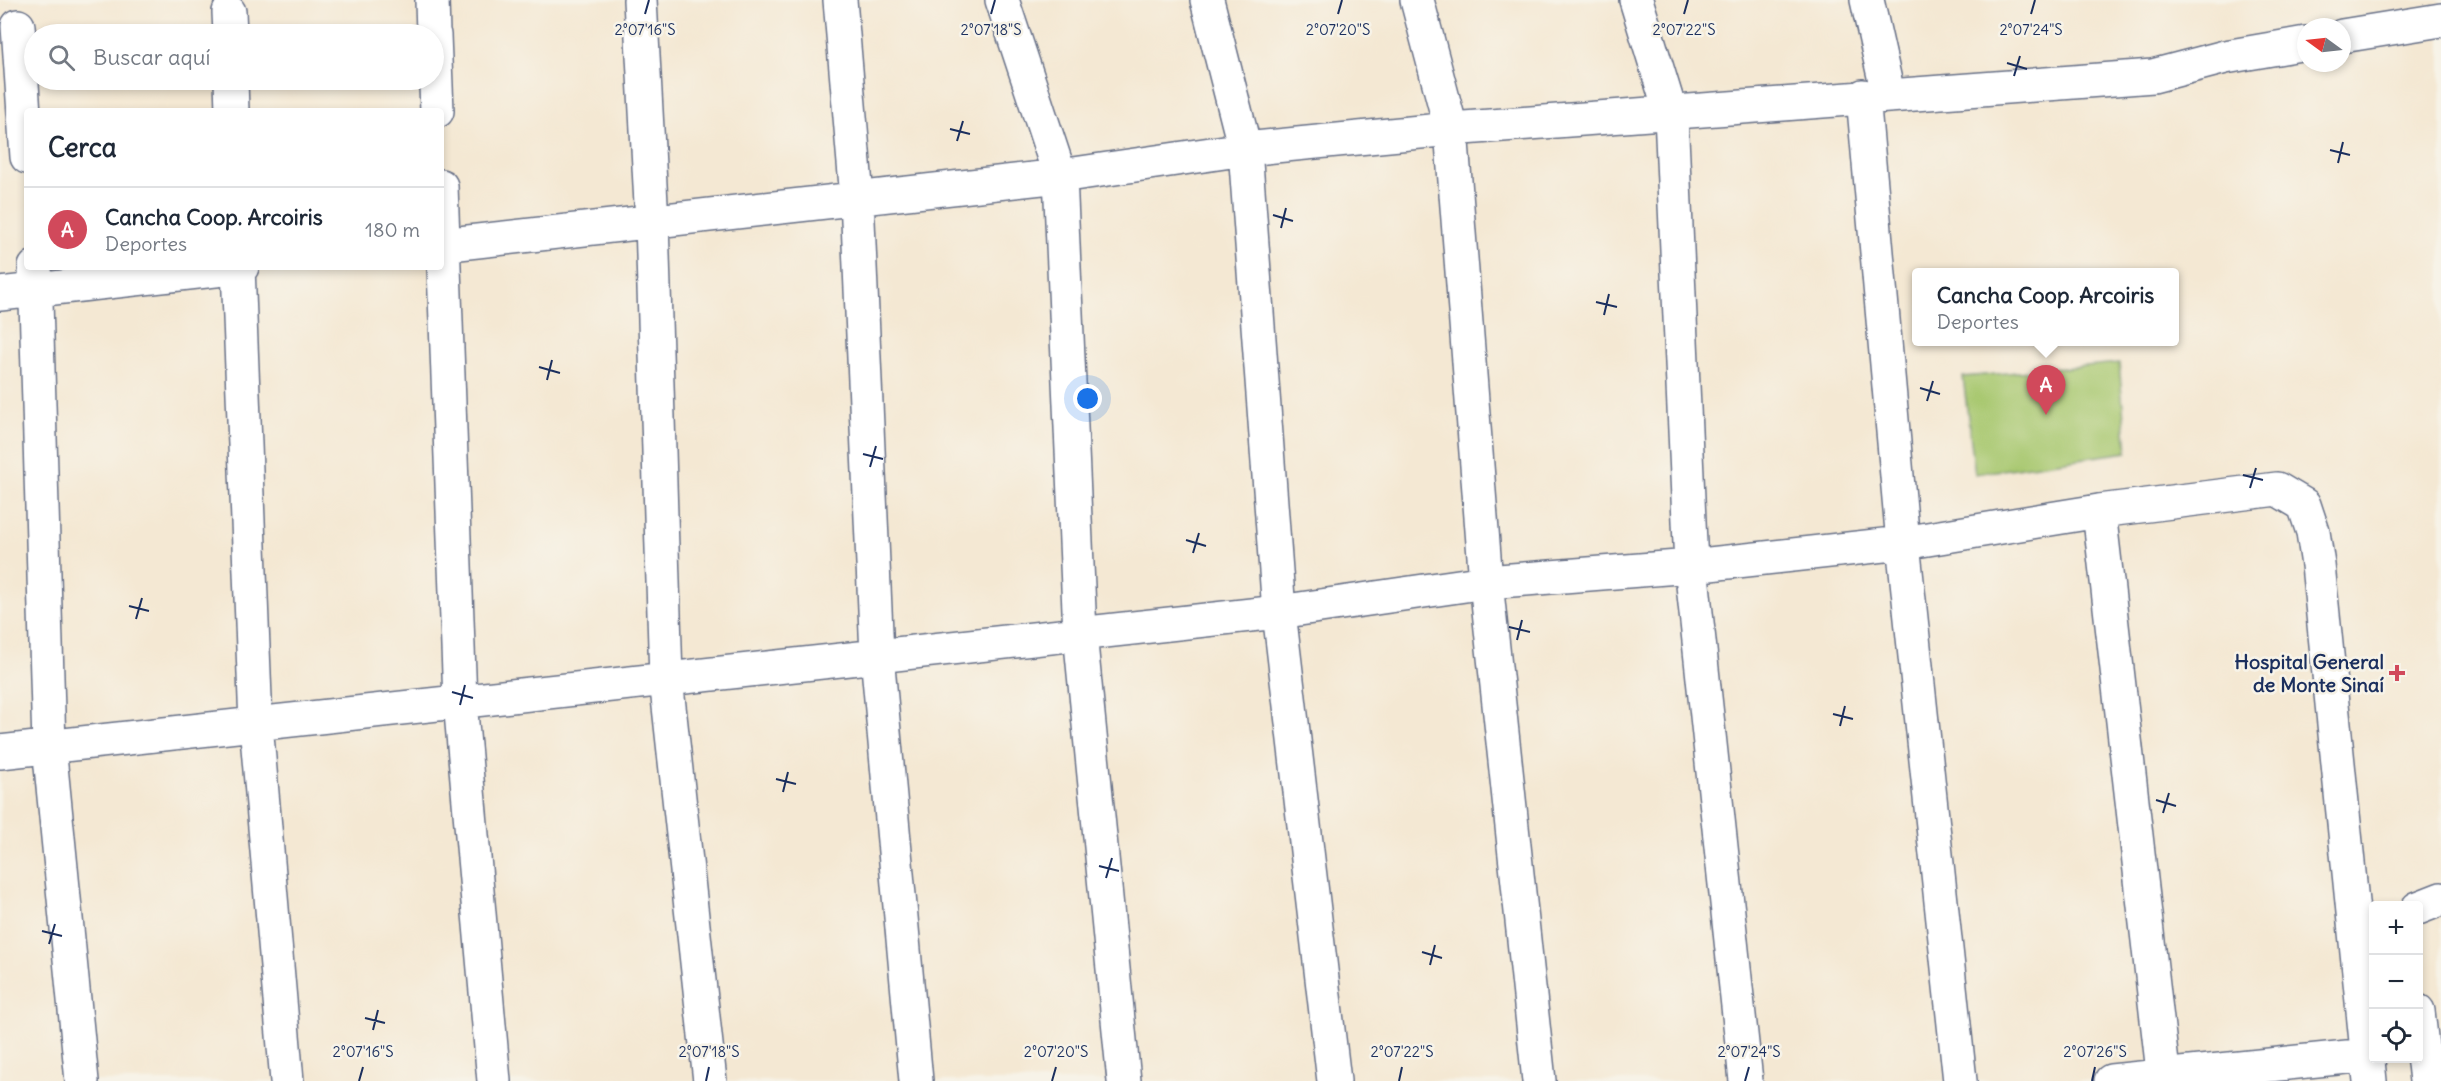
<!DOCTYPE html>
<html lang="es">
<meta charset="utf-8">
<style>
body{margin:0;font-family:Delius,sans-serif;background:#f2f2f3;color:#1f2937}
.controls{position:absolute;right:18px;bottom:18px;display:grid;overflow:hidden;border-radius:6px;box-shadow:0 3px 9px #0003}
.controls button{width:54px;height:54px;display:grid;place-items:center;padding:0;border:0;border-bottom:2px solid #e0e1e3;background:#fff;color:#1f2937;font:30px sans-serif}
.compass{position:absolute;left:2297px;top:18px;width:54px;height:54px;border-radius:50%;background:#fff;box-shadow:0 3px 9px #0003;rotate:285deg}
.you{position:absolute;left:1088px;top:399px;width:21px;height:21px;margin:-15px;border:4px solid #fff;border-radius:50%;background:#1a73e8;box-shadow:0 0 0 9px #1a73e833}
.badge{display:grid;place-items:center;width:39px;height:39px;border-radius:50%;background:#d1495b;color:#fff;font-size:20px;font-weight:700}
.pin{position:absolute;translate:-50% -50px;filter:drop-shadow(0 2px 3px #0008)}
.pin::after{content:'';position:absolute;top:32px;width:21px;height:18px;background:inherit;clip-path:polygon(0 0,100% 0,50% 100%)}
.popup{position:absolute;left:1912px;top:268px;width:267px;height:78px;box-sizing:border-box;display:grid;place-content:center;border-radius:6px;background:#fff;filter:drop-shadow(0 2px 4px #0005);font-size:20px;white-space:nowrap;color:#747a83}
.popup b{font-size:22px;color:#1f2937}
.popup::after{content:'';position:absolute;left:50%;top:100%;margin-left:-12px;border:12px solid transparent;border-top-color:#fff}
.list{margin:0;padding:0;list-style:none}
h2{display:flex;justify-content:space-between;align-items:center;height:78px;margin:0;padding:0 24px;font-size:26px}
h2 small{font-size:20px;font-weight:400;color:#747a83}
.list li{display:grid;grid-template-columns:39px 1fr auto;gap:18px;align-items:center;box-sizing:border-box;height:84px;padding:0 24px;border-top:2px solid #e0e1e3}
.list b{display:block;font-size:22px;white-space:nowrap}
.list p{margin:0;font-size:20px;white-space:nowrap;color:#747a83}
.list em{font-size:20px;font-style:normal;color:#747a83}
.icon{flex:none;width:33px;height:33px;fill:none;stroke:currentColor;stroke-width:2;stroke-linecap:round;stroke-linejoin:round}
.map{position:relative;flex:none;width:2441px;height:1081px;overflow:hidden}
.search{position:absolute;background:#fff;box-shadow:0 3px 9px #0003;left:24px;top:24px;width:420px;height:66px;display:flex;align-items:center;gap:15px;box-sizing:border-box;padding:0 21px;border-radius:33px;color:#747a83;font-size:22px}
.panel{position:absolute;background:#fff;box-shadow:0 3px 9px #0003;left:24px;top:108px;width:420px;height:162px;border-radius:6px}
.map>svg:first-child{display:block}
.green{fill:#a8c870;stroke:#627c67;stroke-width:1.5}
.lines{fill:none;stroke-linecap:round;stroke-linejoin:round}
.minor-casing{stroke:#677087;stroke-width:36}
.minor{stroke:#fff;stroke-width:33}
.ticks{fill:none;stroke:#1b2f5e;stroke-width:2}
.poi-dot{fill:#d1495b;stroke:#f7f3e8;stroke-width:2}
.labels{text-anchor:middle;stroke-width:5;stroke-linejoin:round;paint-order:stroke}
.poi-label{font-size:20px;font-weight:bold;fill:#1b2f5e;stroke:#f7f3e8;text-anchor:end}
.ticks-label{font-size:15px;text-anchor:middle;fill:#1b2f5e;stroke:#f7f3e8;stroke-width:5;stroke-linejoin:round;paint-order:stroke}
</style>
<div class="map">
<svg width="2441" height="1081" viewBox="0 0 2441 1081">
<rect width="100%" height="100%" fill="#f7f3e8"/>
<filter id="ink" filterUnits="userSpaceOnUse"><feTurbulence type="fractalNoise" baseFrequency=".0167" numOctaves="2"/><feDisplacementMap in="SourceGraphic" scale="12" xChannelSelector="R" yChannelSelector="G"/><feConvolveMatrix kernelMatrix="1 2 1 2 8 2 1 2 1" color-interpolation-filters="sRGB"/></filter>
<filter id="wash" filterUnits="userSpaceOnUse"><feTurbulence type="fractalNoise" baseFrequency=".008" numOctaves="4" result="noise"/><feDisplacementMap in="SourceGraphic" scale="24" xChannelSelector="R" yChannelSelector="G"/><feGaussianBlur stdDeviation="1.35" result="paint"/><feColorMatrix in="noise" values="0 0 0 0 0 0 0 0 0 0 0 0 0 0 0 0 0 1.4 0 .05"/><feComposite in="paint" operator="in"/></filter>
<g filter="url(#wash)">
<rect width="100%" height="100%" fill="#f4e8d3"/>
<path class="green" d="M2119 363 2127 452 1975 474 1963 377Z"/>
</g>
<g filter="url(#ink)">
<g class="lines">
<g class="minor-casing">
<path id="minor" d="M432 0 433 34
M640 0 652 222 666 679 710 1081
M840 0 857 198 877 655 916 1081
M1002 0 1060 176 1080 633 1124 1081
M1207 0 1245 149 1279 612 1334 1081
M1417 0 1451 129 1486 582 1539 1081
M1636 0 1671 114 1691 566 1746 1081
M1867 0 1888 94
M229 12 230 34
M18 26 27 157
M434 35 437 111
M2342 36 2441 20
M231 80 232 111
M1863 96 1903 543 1960 1081
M441 186 460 701 494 1081
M441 245 1060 176 1245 149 1451 129 2153 76 2225 57 2306 43
M35 267 49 746 82 1081
M238 267 256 724 287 1081
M0 294 242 267
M2099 511 2164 1081
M0 752 1279 612 1486 582 1691 566 1903 543 2099 511 2277 489 2304 505 2313 532 2318 565 2370 1081
M2418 908 2441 899
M2418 1011 2426 1081
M2111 1081 2367 1055"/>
</g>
<use href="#minor" class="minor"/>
</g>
</g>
<path class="ticks" d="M645 14 649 0M991 14 995 0M1338 14 1342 0M1684 14 1688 0M2031 14 2035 0M2007 63 2027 69M2014 76 2020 56M950 129 970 134M957 141 963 121M2330 150 2350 155M2338 163 2343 142M1273 215 1293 221M1281 228 1286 208M1596 302 1617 307M1604 315 1609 294M539 367 560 373M547 380 552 360M1920 388 1940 394M1927 401 1933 381M863 454 883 459M870 467 876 446M2243 475 2263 480M2250 488 2256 468M1186 540 1206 546M1193 553 1199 533M129 606 149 611M136 619 142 598M1509 627 1530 632M1517 640 1522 620M452 692 473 698M460 705 465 685M1833 714 1853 719M1840 726 1845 706M776 779 796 784M783 792 788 772M2156 800 2176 806M2163 813 2169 793M1099 866 1119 871M1106 878 1112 858M42 931 62 936M49 944 55 924M1422 952 1442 958M1430 965 1435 945M365 1018 385 1023M373 1030 378 1010M359 1081 363 1067M706 1081 709 1067M1052 1081 1056 1067M1399 1081 1402 1067M1745 1081 1749 1067M2092 1081 2095 1067"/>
<path class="poi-dot" d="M2394 664h6v6h6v6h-6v6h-6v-6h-6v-6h6z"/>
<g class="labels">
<g class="poi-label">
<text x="2384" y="669">Hospital General<tspan x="2384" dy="23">de Monte Sinaí</tspan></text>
</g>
</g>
<g class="ticks-label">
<text x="645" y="35">2°07'16"S</text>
<text x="991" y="35">2°07'18"S</text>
<text x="1338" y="35">2°07'20"S</text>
<text x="1684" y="35">2°07'22"S</text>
<text x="2031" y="35">2°07'24"S</text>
<text x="363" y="1057">2°07'16"S</text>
<text x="709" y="1057">2°07'18"S</text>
<text x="1056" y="1057">2°07'20"S</text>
<text x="1402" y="1057">2°07'22"S</text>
<text x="1749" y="1057">2°07'24"S</text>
<text x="2095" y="1057">2°07'26"S</text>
</g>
</svg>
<div class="controls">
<button>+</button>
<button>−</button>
<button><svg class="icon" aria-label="locate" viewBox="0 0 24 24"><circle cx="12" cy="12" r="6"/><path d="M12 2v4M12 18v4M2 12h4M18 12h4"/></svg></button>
</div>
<svg class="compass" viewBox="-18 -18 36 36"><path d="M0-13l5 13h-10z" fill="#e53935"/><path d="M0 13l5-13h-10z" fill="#747a83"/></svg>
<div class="you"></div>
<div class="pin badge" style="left:2046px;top:415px">A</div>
<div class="popup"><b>Cancha Coop. Arcoiris</b>Deportes</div>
<div class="search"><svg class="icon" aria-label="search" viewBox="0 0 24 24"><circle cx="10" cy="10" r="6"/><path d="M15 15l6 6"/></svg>Buscar aquí</div>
<section class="panel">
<h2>Cerca<small></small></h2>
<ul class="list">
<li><span class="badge">A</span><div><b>Cancha Coop. Arcoiris</b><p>Deportes</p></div><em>180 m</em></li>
</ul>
</section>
</div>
